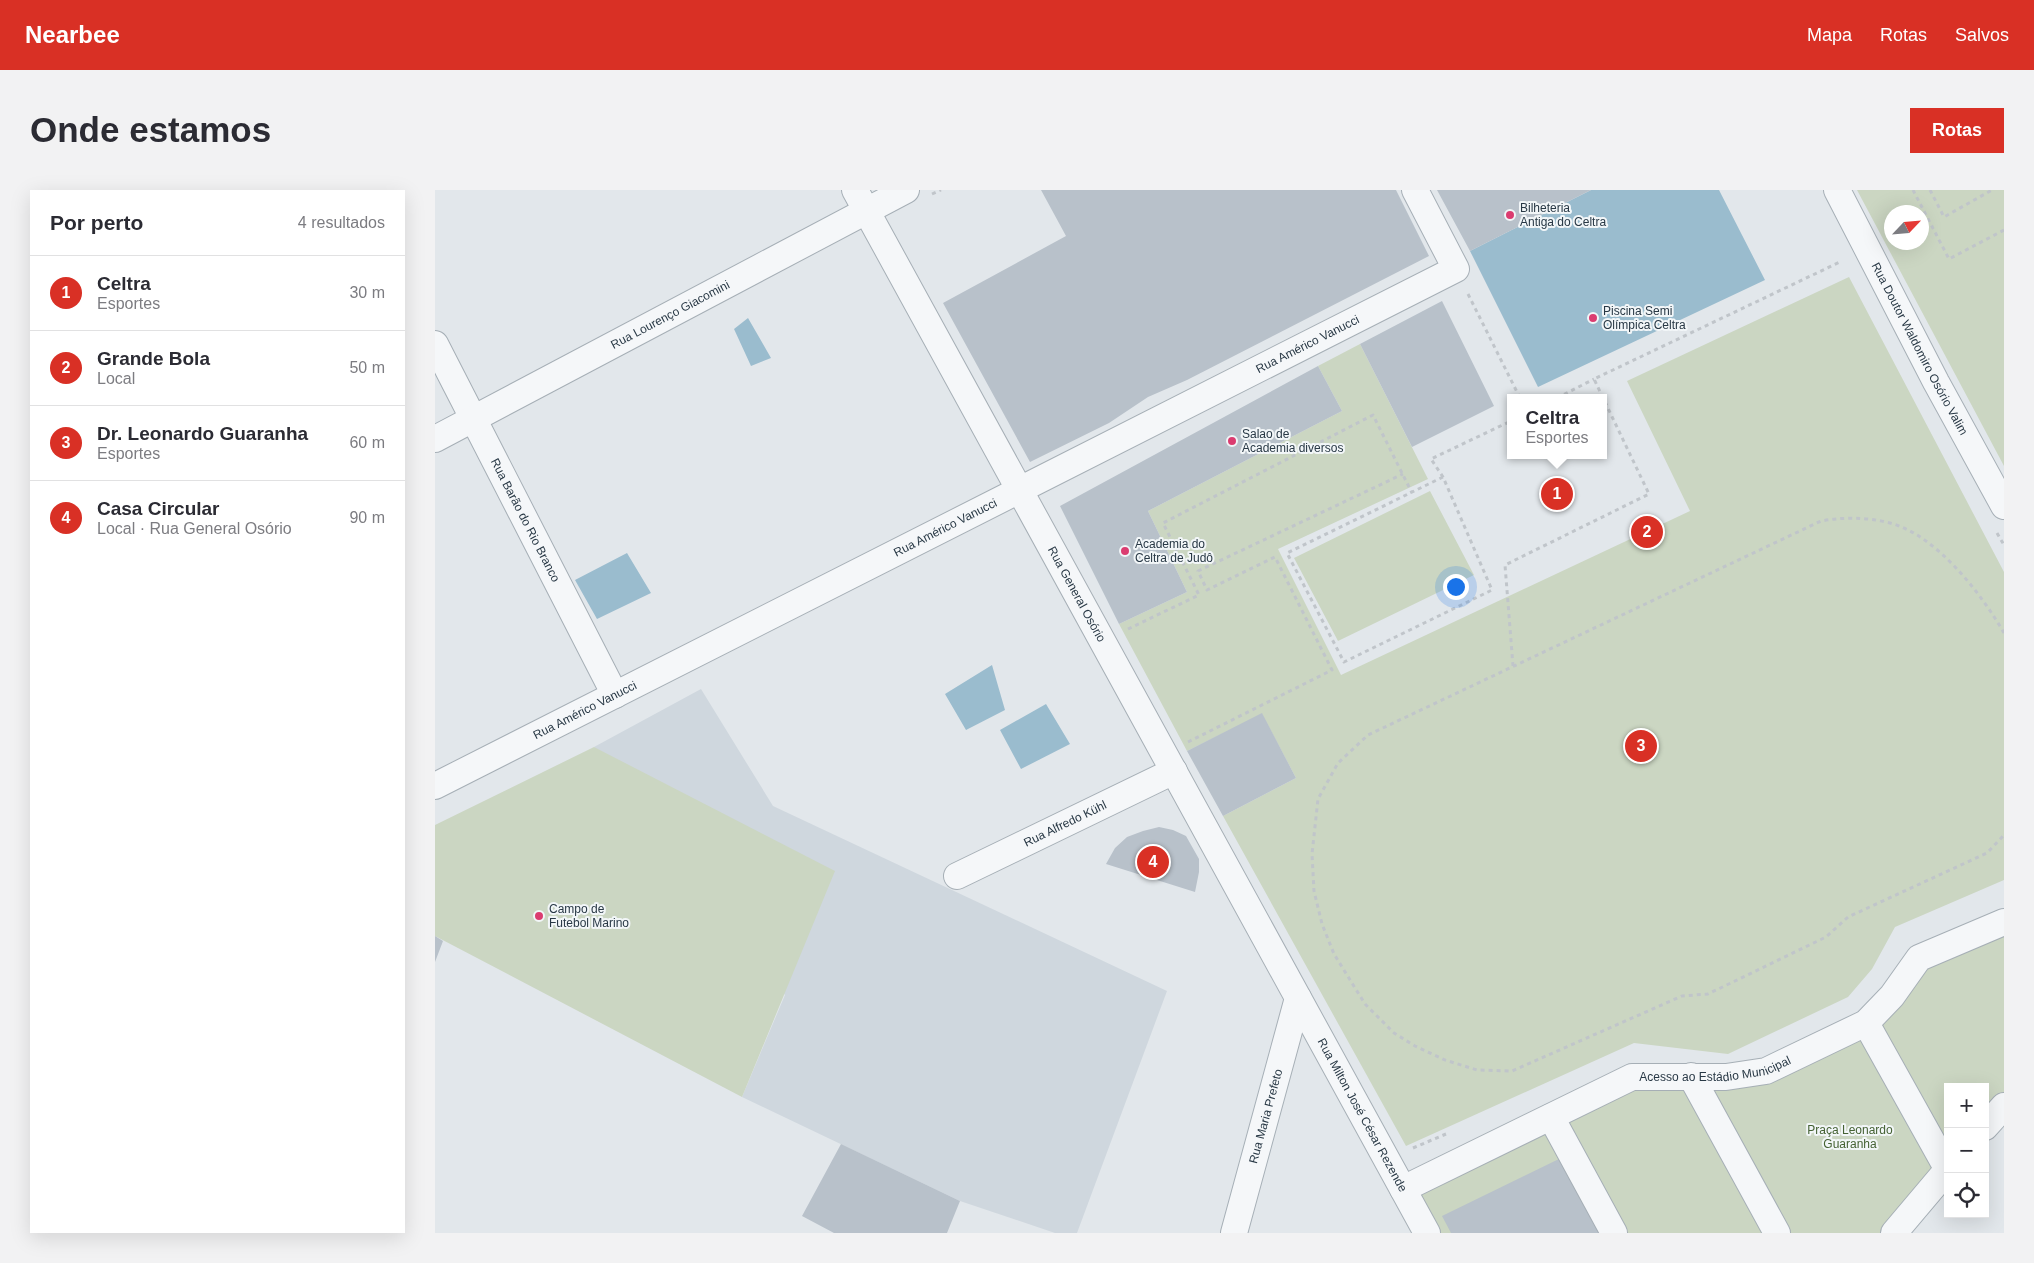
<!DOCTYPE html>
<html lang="pt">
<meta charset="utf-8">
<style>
body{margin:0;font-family:Arial,sans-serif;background:#f2f2f3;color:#2b2b33}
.controls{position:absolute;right:15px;bottom:15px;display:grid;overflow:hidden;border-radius:0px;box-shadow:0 5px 20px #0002}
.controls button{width:45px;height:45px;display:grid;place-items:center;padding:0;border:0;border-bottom:1px solid #e1e1e2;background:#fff;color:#2b2b33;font:25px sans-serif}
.compass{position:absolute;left:1449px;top:15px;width:45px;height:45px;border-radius:50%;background:#fff;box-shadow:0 5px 20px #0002;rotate:64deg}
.you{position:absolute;left:1020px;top:396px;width:18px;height:18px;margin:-12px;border:4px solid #fff;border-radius:50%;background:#1a73e8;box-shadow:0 0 0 8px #1a73e833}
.badge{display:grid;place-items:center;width:32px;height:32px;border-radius:50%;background:#d93025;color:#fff;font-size:16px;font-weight:700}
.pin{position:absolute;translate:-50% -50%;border:2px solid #fff;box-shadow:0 1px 5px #0006}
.popup{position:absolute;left:1072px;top:204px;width:100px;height:65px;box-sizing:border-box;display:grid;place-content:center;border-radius:0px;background:#fff;filter:drop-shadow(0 1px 4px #0005);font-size:16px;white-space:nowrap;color:#7c7c81}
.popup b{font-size:19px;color:#2b2b33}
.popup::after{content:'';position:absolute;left:50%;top:100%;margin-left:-10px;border:10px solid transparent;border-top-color:#fff}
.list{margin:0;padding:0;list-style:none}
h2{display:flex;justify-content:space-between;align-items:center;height:65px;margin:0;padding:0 20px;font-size:21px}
h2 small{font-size:16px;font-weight:400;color:#7c7c81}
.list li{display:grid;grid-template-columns:32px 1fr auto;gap:15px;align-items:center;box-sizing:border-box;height:75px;padding:0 20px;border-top:1px solid #e1e1e2}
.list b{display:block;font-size:19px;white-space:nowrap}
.list p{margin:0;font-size:16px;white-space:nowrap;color:#7c7c81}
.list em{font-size:16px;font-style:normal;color:#7c7c81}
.icon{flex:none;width:28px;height:28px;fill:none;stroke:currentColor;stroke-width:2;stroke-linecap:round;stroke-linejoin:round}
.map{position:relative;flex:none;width:1569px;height:1043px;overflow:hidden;border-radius:0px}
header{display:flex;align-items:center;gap:30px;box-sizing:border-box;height:70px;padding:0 25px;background:#d93025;color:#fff}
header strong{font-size:24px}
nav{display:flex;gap:28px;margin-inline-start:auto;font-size:18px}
.intro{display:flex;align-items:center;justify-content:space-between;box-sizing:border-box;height:120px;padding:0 30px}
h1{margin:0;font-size:35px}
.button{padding:12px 22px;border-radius:0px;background:#d93025;color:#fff;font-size:18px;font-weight:700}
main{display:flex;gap:30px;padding:0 30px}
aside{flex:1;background:#fff;border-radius:0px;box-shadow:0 5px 20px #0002}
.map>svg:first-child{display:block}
.built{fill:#cfd7de}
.green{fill:#cbd6c2;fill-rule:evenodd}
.water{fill:#9abcce}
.building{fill:#b8c1ca}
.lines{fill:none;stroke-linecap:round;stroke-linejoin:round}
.street-casing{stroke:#a6afb6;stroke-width:28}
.path{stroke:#c0c5ca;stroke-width:3;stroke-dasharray:4 4;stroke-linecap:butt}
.street{stroke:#f5f7f9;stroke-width:26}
.poi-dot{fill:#db3c70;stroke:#f2f6f8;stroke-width:2}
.labels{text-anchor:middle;stroke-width:4;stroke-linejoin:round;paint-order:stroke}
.poi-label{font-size:12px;fill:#283845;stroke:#f2f6f8;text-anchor:start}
.street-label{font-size:12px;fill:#283845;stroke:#f2f6f8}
.park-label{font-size:12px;fill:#456234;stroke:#f2f6f8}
</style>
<header>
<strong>Nearbee</strong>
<nav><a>Mapa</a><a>Rotas</a><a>Salvos</a></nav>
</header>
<div class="intro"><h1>Onde estamos</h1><a class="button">Rotas</a></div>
<main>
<aside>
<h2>Por perto<small>4 resultados</small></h2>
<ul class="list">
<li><span class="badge">1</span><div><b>Celtra</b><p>Esportes</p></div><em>30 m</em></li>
<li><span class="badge">2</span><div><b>Grande Bola</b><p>Local</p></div><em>50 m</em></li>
<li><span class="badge">3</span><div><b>Dr. Leonardo Guaranha</b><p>Esportes</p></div><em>60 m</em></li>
<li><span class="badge">4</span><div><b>Casa Circular</b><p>Local · Rua General Osório</p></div><em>90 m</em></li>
</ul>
</aside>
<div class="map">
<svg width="1569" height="1043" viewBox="0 0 1569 1043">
<rect width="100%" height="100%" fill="#e2e7eb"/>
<path class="built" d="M266 499 338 616 732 801 642 1043H620L525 1011 307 907 350 805 159 557Z"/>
<path class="green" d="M1422 0H1569V276ZM1456 22H1486V52H1456Z
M1414 87 1569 382V690L1460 737 1437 779 1413 807 1293 864 1199 853 971 956 788 626 861 588 827 524 752 561 684 434 752 402 713 321 907 221 883 176 925 154 993 289 843 359 906 485 1255 321 1192 191Z
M995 301 1039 385 903 451 859 368Z
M159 557 400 681 307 907 0 746V635Z
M1569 732V916L1550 937V897H1513V979L1459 1043H992L968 999 1197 887H1291L1431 833 1484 768Z"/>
<path class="water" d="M1156 0H1284L1330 90 1103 197 1035 61Z
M313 128 336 168 316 176 299 139Z
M192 363 216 403 162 429 140 390Z
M557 475 570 520 531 540 510 504Z
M611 514 635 554 586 579 565 540Z"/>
<path class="building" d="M606 0H961L994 66 752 190 713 207 674 233 595 272 508 113 631 46Z
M1002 0H1156L1035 61Z
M1007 111 1059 216 977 257 925 154Z
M883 176 907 221 713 321 752 402 684 434 625 316Z
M827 523 861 588 788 626 752 561Z
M724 637 738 640 751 646 764 669V682L760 702 671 674 680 658 692 647 708 641Z
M0 746 8 751 0 772Z
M406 954 525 1011 512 1043H399L367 1026Z
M1126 968 1168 1043H1016L1007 1026Z"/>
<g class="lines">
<g class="street-casing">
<g id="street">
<path id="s1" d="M420 0 992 1043"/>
<path id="s2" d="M1402 0 1501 192 1569 316"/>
<path id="s3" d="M0 154 180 505"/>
<path id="s4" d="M0 249 471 0"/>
<path id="s5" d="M0 596 1021 79 980 0"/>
<path id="s6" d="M522 686 739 581"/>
<path d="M1431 833 1513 980"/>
<path d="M1256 886 1342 1043"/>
<path d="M1116 927 1179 1043"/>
<path d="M1550 937 1569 916"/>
<path id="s7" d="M968 999 1197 887H1291L1331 881 1431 833 1457 806 1484 768 1569 732"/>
<path id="s8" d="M799 1043 863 808"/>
<path d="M1459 1043 1513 979"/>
</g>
</g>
<path class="path" d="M1478 0 1514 69 1569 40
M1495 0 1509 27 1557 0
M497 4 506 0
M1033 104 1085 208
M1122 208 1159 189
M1008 287 852 363 909 472 1057 400 1008 287 996 269 1076 231
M1562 343 1569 355
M693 439 764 405 728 333 938 225 977 303
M1569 443C1546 403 1501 345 1455 333 1431 327 1409 327 1386 331L933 545 903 573 883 609 877 664 879 701 887 734 899 764 930 814 959 843 980 856 1010 870 1042 880 1077 881 1247 806 1273 804 1391 747 1413 727 1552 663 1569 645
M1078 476 1070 375 1214 304 1159 189 1407 71
M753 552 897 480 840 367 772 400 763 381 968 284
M978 958 1011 944"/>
<use href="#street" class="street"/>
</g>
<g class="poi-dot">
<circle cx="1075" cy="25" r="5"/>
<circle cx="1158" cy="128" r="5"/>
<circle cx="797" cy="251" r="5"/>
<circle cx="690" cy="361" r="5"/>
<circle cx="104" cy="726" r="5"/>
</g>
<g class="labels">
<g class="poi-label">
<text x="1085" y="22">Bilheteria<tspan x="1085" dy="14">Antiga do Celtra</tspan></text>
<text x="1168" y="125">Piscina Semi<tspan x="1168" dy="14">Olímpica Celtra</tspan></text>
<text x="807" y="248">Salao de<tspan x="807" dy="14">Academia diversos</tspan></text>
<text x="700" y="358">Academia do<tspan x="700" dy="14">Celtra de Judô</tspan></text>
<text x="114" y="723">Campo de<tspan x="114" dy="14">Futebol Marino</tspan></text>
</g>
<g class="street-label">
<text dy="4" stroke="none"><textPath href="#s4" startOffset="266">Rua Lourenço Giacomini</textPath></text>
<text dy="4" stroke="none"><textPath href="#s5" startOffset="978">Rua Américo Vanucci</textPath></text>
<text dy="4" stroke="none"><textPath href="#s2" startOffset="179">Rua Doutor Waldomiro Osório Valim</textPath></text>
<text dy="4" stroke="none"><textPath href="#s3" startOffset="198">Rua Barão do Rio Branco</textPath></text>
<text dy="4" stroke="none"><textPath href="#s5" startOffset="572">Rua Américo Vanucci</textPath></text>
<text dy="4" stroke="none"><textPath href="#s1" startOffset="461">Rua General Osório</textPath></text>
<text dy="4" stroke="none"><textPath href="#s5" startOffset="168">Rua Américo Vanucci</textPath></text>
<text dy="4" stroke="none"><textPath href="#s6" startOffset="120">Rua Alfredo Kühl</textPath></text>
<text dy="4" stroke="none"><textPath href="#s7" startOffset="339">Acesso ao Estádio Municipal</textPath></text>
<text dy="4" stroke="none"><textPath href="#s8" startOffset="121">Rua Maria Prefeto</textPath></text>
<text dy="4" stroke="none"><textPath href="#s1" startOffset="1055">Rua Milton José César Rezende</textPath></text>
</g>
<g class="park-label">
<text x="1415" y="944">Praça Leonardo<tspan x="1415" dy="14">Guaranha</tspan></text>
</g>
</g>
</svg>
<div class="controls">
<button>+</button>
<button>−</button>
<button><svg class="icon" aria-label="locate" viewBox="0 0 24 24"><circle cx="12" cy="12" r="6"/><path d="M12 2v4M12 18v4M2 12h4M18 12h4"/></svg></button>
</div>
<svg class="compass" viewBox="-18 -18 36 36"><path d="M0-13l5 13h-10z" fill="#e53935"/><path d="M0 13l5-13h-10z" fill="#7c7c81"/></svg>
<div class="you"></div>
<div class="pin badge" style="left:1122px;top:304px">1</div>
<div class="popup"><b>Celtra</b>Esportes</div>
<div class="pin badge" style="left:1212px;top:342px">2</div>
<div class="pin badge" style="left:1206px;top:556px">3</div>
<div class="pin badge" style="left:718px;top:672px">4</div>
</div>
</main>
